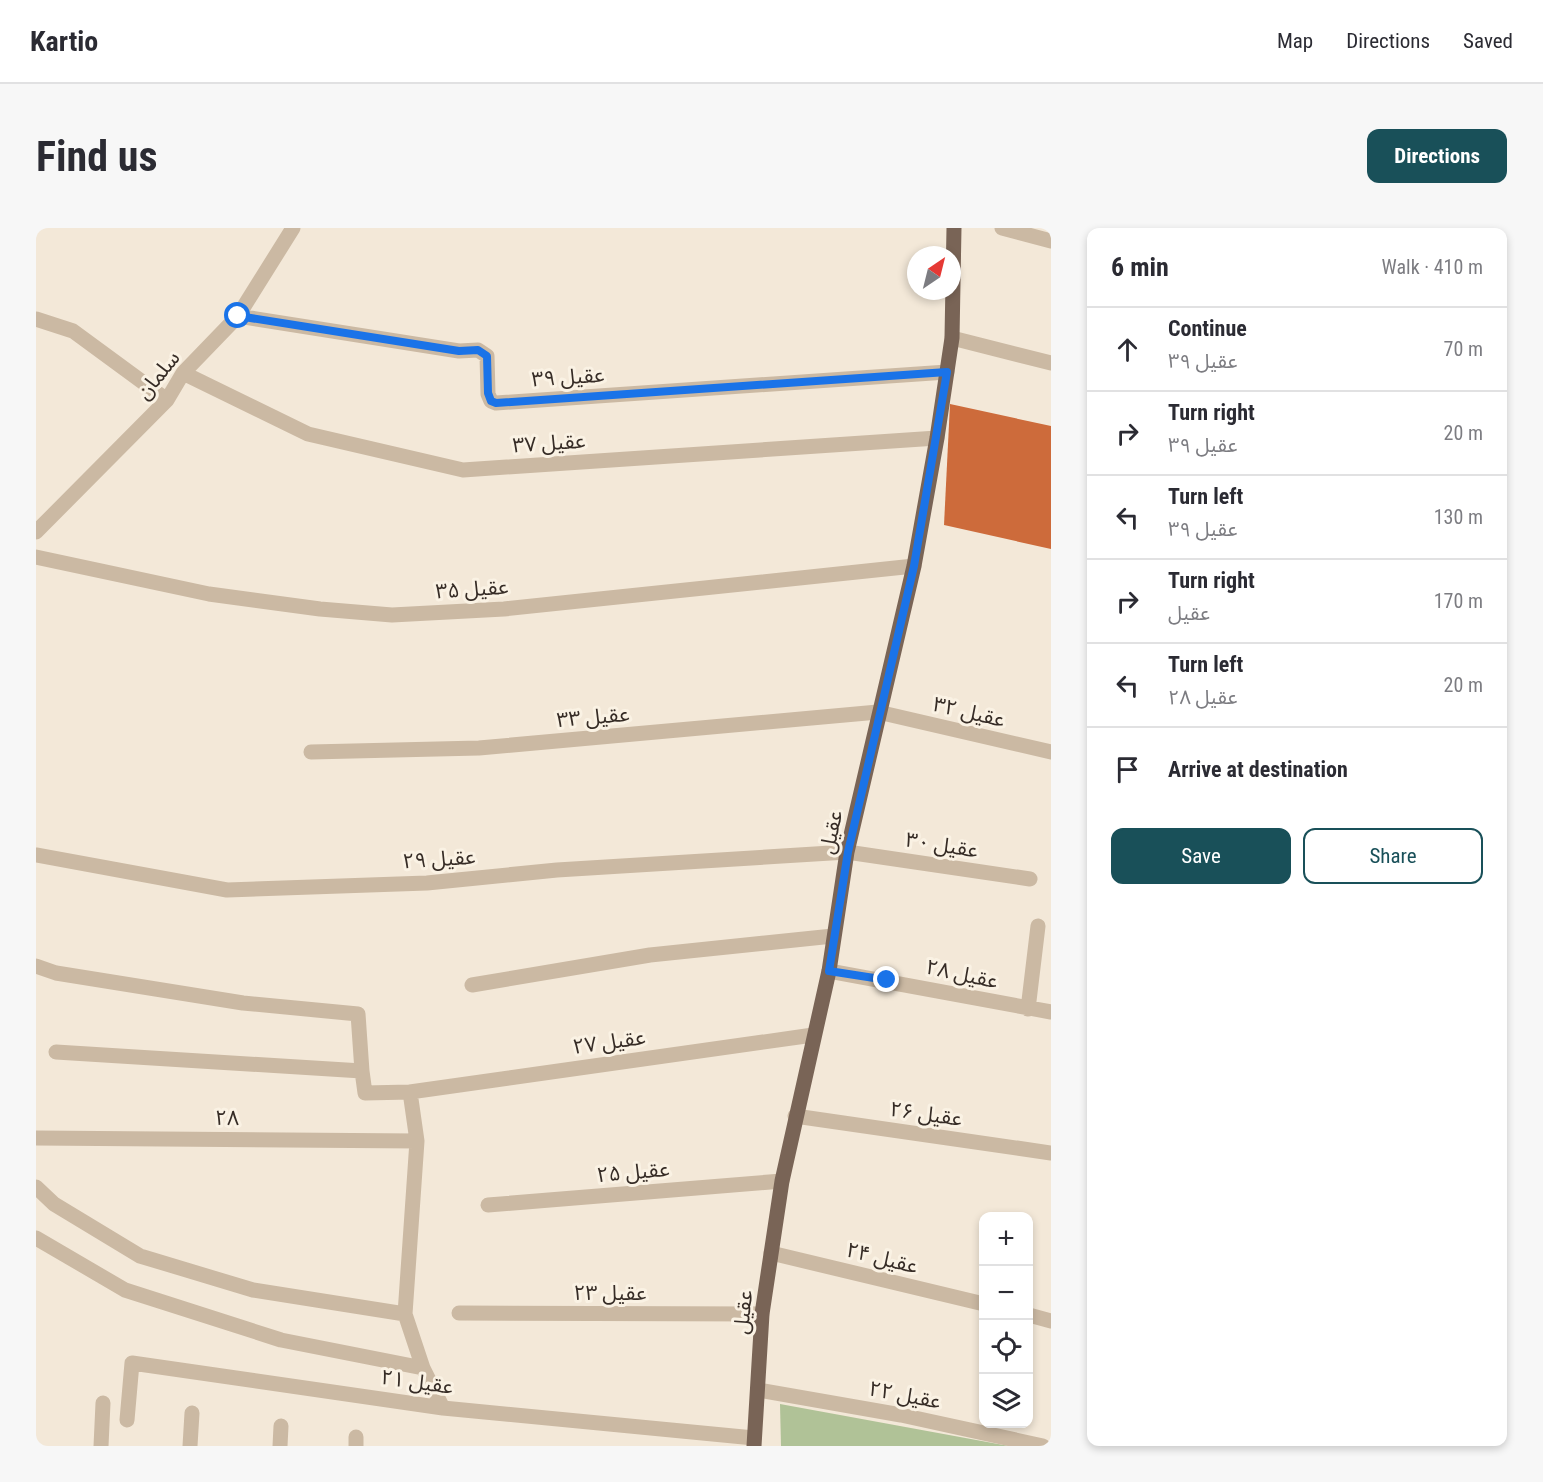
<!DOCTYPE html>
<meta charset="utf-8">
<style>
body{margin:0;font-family:"Roboto Condensed","Noto Sans Arabic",sans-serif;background:#f7f7f7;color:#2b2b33}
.controls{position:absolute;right:18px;bottom:18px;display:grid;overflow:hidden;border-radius:12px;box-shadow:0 3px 9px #0003}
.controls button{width:54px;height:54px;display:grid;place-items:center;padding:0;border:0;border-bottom:2px solid #e1e1e2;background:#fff;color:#2b2b33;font:30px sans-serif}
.compass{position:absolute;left:871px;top:18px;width:54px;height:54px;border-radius:50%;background:#fff;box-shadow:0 3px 9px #0003;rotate:35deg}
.stop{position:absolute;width:18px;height:18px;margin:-14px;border:4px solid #1a73e8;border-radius:50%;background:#fff}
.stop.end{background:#1a73e8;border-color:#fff;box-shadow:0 2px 6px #0008}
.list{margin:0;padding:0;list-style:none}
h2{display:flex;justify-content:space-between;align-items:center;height:78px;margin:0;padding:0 24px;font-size:26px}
h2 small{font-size:20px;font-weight:400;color:#7c7c81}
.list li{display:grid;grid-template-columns:39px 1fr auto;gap:18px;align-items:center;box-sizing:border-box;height:84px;padding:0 24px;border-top:2px solid #e1e1e2}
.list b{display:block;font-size:22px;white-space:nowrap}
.list p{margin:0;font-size:20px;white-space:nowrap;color:#7c7c81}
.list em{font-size:20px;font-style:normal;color:#7c7c81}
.actions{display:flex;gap:12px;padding:18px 24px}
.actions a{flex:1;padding:14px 0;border:2px solid #195059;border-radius:12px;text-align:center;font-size:21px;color:#195059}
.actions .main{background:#195059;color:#fff}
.icon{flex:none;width:33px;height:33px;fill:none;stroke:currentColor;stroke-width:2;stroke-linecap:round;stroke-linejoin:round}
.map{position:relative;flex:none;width:1015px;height:1218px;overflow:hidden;border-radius:12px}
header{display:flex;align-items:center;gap:36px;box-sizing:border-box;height:84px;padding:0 30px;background:#fff;border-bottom:2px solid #e1e1e2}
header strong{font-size:28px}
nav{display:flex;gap:33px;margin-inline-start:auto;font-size:21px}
.intro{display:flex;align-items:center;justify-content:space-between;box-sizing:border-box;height:144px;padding:0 36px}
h1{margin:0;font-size:42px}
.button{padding:15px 27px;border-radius:12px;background:#195059;color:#fff;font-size:21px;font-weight:700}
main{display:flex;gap:36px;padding:0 36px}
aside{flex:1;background:#fff;border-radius:12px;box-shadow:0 3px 9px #0003}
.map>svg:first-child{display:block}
.green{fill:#b0c297}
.building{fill:#cd6b3b}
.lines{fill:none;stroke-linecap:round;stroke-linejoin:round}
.minor{stroke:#cbb9a3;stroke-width:15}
.major{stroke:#796456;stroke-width:15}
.route{stroke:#1a73e8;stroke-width:8}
.labels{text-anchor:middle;stroke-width:6;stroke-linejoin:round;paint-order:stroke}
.street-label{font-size:21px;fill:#362c26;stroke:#faf2e4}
</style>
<header>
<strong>Kartio</strong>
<nav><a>Map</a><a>Directions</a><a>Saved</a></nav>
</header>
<div class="intro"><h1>Find us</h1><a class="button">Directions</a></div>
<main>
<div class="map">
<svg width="1015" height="1218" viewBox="0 0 1015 1218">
<rect width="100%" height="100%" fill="#f3e8d8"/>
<path class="green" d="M744 1176 973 1218H745Z"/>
<path class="building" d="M914 176 1015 198V321L908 297Z"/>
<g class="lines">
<path class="minor" d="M966 0 1015 13
M202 88 423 123 442 122 451 128 452 166 455 173 460 175 911 144
M0 91 37 103 131 172
M916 110 1015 135
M147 145 272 206 427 242 901 210
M0 304 131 172 147 145 202 88 257 0
M0 329 173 366 284 381 356 387 468 381 878 338
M275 524 443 520 842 484 1015 524
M0 627 191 662 391 655 521 642 811 624 994 651
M0 738 20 745 207 775 322 786 326 843
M793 743 1015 784
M436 757 614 727 797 708
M992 781 1002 698
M20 824 326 843 329 865 374 864 777 807
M374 864 381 913 369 1086 387 1140 407 1180
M759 888 1015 925
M0 910 381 913
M0 959 18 976 104 1028 217 1062 369 1086
M452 977 746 953
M0 1010 89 1062 245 1112 387 1140
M735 1025 948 1076
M423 1085 726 1086
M993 1087 1015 1093
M722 1162 865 1187 1007 1218
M91 1192 96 1135 407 1180 718 1210
M65 1218 67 1175
M154 1218 156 1185
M244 1218 245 1198
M320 1218V1209"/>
<path class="major" d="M718 1218 726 1086 746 953 793 743 811 624 878 338 901 210 916 110 918 0"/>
</g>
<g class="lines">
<path class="route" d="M202 88 423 123 442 122 451 128 452 165 455 173 460 175 911 144 878 338 812 624 793 743 851 752"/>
</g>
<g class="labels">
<g class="street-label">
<text transform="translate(122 147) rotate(-51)" y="7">سلمان</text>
<text transform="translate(532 149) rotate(-4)" y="7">عقیل ۳۹</text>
<text transform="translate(513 215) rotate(-4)" y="7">عقیل ۳۷</text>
<text transform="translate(436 361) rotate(-4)" y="7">عقیل ۳۵</text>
<text transform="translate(933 484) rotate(13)" y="7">عقیل ۳۲</text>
<text transform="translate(557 489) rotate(-5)" y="7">عقیل ۳۳</text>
<text transform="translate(795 604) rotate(-78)" y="7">عقیل</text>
<text transform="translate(906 617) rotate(9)" y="7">عقیل ۳۰</text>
<text transform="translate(403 631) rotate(-4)" y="7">عقیل ۲۹</text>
<text transform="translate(926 746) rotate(12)" y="7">۲۸ عقیل</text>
<text transform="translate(573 814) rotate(-8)" y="7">عقیل ۲۷</text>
<text transform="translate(890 886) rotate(8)" y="7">عقیل ۲۶</text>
<text x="191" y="897">۲۸</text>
<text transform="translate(597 944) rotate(-5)" y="7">عقیل ۲۵</text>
<text transform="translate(846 1030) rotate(14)" y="7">عقیل ۲۴</text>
<text x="574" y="1072">عقیل ۲۳</text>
<text transform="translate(707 1084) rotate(-84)" y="7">عقیل</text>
<text transform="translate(381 1154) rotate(8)" y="7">عقیل ۲۱</text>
<text transform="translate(869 1167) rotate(11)" y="7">عقیل ۲۲</text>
</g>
</g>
</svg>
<div class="controls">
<button>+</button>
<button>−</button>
<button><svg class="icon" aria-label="locate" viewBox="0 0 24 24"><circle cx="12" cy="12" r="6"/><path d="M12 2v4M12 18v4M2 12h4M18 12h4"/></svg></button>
<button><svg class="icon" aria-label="layers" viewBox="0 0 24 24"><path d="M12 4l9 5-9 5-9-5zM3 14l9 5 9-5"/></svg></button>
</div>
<svg class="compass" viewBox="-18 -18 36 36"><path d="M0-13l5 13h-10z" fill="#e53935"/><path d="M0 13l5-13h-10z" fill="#7c7c81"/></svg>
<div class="stop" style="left:202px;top:88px"></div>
<div class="stop end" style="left:851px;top:752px"></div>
</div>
<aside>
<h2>6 min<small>Walk · 410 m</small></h2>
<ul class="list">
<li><svg class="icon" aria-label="ahead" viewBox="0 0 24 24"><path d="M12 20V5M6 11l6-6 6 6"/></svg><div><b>Continue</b><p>عقیل ۳۹</p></div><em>70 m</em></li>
<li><svg class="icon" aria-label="right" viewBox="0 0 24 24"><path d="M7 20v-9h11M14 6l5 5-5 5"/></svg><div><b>Turn right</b><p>عقیل ۳۹</p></div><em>20 m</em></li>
<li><svg class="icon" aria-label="left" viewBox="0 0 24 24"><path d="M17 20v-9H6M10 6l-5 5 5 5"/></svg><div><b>Turn left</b><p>عقیل ۳۹</p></div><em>130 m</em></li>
<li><svg class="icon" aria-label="right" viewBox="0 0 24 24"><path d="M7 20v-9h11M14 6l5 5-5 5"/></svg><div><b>Turn right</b><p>عقیل</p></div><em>170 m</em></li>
<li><svg class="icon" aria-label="left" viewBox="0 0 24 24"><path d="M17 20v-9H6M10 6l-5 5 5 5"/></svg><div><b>Turn left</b><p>۲۸ عقیل</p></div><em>20 m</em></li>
<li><svg class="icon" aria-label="arrive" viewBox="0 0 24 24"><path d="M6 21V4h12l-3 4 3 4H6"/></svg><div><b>Arrive at destination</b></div></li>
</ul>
<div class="actions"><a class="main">Save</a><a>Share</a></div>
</aside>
</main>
